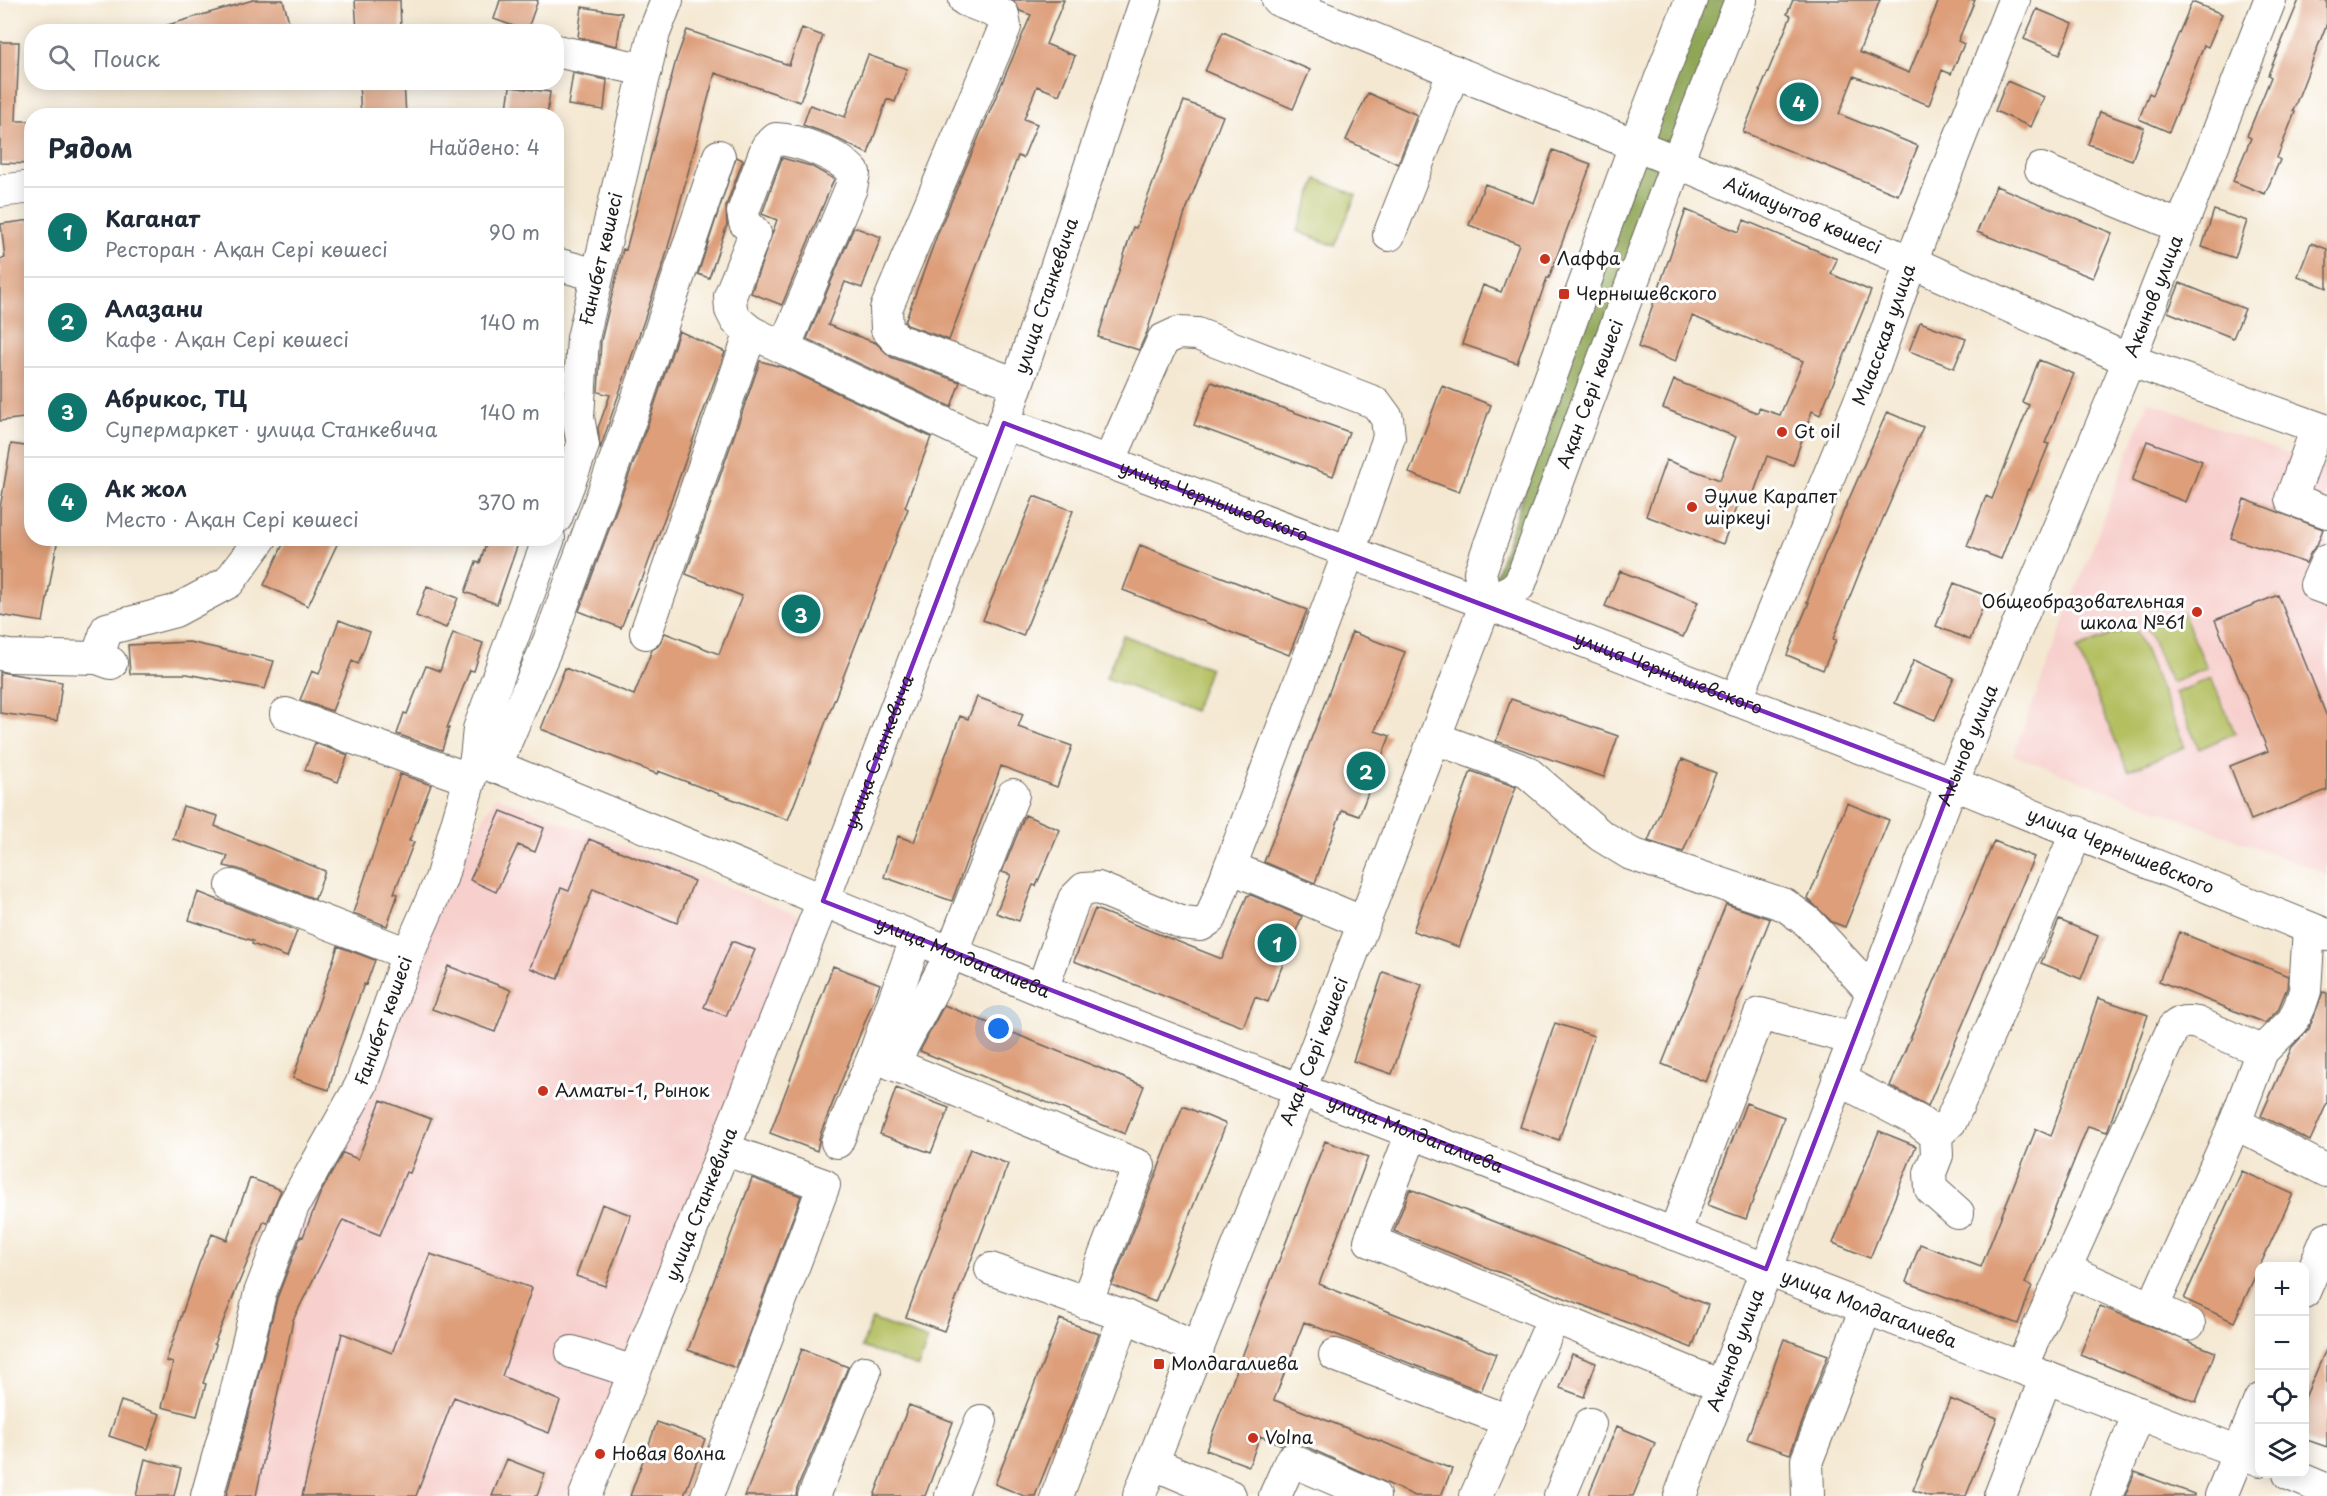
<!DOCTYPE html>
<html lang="ru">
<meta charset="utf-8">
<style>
body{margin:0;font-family:"Playpen Sans",sans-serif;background:#f6f6f7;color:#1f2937}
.controls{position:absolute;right:18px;bottom:18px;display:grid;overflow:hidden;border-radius:12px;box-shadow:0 3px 15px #0003}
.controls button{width:54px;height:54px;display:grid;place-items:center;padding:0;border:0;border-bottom:2px solid #e0e1e3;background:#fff;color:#1f2937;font:30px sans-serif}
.you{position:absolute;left:999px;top:1029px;width:21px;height:21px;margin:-15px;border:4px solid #fff;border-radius:50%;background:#1a73e8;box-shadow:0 0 0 9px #1a73e833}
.badge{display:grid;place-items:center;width:39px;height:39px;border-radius:50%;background:#0f766e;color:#fff;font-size:20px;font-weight:700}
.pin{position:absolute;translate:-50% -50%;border:3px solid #fff;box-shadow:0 2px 6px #0006}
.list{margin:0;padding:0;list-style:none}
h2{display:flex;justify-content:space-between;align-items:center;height:78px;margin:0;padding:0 24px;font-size:26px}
h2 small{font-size:20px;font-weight:400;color:#747a83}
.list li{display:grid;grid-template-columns:39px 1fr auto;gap:18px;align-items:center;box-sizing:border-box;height:90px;padding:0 24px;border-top:2px solid #e0e1e3}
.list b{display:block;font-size:22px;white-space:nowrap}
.list p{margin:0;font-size:20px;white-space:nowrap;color:#747a83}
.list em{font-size:20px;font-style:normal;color:#747a83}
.icon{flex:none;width:33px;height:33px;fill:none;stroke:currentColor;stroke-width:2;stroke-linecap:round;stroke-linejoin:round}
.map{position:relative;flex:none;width:2327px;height:1496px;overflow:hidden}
.search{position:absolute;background:#fff;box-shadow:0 3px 15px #0003;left:24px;top:24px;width:540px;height:66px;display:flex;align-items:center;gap:15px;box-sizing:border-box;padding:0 21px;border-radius:24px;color:#747a83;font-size:22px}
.panel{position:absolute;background:#fff;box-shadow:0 3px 15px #0003;left:24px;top:108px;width:540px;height:438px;border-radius:24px}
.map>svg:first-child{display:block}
.built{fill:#f7d0cd}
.green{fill:#b4bf61;stroke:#686e3e;stroke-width:1.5}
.forest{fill:#8fa657;stroke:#56613a;stroke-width:1.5}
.building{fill:#dd9e79}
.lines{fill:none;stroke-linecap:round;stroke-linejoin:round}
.minor-casing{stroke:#68635c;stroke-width:34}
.minor{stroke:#fff;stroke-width:32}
.marked{fill:none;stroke:#7b2cbf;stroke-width:4.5;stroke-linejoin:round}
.poi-dot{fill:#c8321e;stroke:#fff;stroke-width:2}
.labels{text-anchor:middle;stroke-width:6;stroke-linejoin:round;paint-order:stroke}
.street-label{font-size:18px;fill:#1c1c1c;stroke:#fff}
.poi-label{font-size:18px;fill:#1c1c1c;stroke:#fff;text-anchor:start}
</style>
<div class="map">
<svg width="2327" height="1496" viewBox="0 0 2327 1496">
<rect width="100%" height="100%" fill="#fff"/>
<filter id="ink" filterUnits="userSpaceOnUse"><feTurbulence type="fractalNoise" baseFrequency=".0167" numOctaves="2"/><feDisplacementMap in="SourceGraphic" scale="12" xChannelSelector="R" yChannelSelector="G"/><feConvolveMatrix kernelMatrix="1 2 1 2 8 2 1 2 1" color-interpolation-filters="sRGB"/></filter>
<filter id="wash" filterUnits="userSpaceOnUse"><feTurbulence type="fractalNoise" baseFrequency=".008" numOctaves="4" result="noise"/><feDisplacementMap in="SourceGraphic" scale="24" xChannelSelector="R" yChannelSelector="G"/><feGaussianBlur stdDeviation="1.35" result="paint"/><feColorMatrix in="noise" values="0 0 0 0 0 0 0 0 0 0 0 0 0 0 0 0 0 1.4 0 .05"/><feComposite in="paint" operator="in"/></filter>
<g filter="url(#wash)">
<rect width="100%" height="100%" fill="#f4e8d2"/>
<path class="built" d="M2148 401 2327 469V874L2013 755Z
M496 796 803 917 572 1496H210L235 1397 408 954Z"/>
<path class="green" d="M1317 179 1356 195 1335 246 1297 231Z
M2183 613 2207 668 2171 683 2147 628Z
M2134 625 2185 747 2128 771 2077 649Z
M1123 635 1210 668 1194 711 1106 678Z
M2211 678 2235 733 2199 749 2175 693Z
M872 1319 928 1340 918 1367 862 1347Z"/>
<path class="forest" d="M1701 0H1732L1673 149 1648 136Z
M1640 158 1664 171 1511 577 1492 586Z"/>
<g id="blocks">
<path class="building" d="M253 0H283L290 25 268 32H162L161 27Z
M355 0H400L401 32H357Z
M500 0H538L527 31 494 19Z
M1012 0H1064L1046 44 1075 56 1059 95 1037 86 1024 119 1037 124 1023 158 1018 156 949 340 907 325 905 322 939 230 1031 15 1020 11Z
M1793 0H1880L1859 52 1909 73 1939 0H1975L1958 41 1964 44 1951 74 1942 70 1929 105 1854 76 1839 114 1918 146 1898 195 1743 132 1791 16 1787 14Z
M2299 0H2327V23L2293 111 2295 112 2277 158 2280 160 2265 194 2233 181 2251 138 2247 136 2271 77 2268 75Z
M2192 2 2222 14 2208 47 2204 45 2169 132 2139 119 2149 93 2153 95Z
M582 7 622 13 617 46 578 37Z
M2037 9 2073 24 2060 54 2024 39Z
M802 28 823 36 800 102 715 73 664 262 600 449 598 428 610 395 598 392 601 341 623 249 626 250 676 60 687 30 789 65Z
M1223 32 1310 70 1293 109 1205 71Z
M0 42H19L16 121H32V164L0 163Z
M868 55 907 69 895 102 887 99 868 154 826 133 803 125 810 105 845 117Z
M573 73 607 80 604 110 568 105Z
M2007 81 2044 97 2031 127 1995 111Z
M359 82H404L406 116H361Z
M510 87 550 92 547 116H506Z
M1368 93 1417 115 1398 164 1346 140Z
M1184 101 1223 116 1185 213 1147 332 1139 350 1098 337 1133 227 1136 228Z
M2100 112 2144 128 2132 160 2088 144Z
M1553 150 1591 164 1549 278H1547L1517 363 1462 344 1483 285 1501 292 1519 244 1469 225 1485 184 1534 203Z
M736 157 743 160 726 206 727 225 709 278 698 274Z
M782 158 811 166 834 179 782 305 751 293 777 220 762 214Z
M1996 186 2112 233 2093 278 1977 232Z
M1686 210 1739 232 1744 220 1837 259 1831 274 1871 291 1820 415 1812 411 1793 465 1767 456 1752 498 1741 494 1723 544 1646 516 1666 460 1720 480 1736 437 1663 408 1674 380 1758 413 1759 408 1780 415 1803 361 1692 316 1675 362 1638 347Z
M2214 210 2247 221 2235 258 2202 247Z
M31 220 32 417 0 421V259L5 258 1 224Z
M854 227 881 237 862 288 845 282 828 325 876 343 891 357 960 382 951 407 807 339Z
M2311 243 2327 249V288L2298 276Z
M2180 283 2245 309 2233 338 2168 312Z
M1920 322 1966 339 1954 368 1909 351Z
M679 331 725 352 642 580H640L621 628 579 611 650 418Z
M2039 360 2074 374 2045 443 2049 444 2030 490 2028 489 2001 559 1967 546 1986 496 1992 499 2029 405 2022 402Z
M760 361 785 368 931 437 905 507 908 509 788 820 658 771 657 774 541 729 565 668 634 695 652 650 658 646 665 633 719 654 742 596 686 574Z
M1211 382 1349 432 1333 476 1194 425Z
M1442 386 1491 405 1459 492 1409 473Z
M1887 412 1923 427 1860 571 1833 639 1836 640 1823 670 1787 655 1809 602H1807L1824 556Z
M2147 441 2202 461 2186 502 2132 481Z
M11 444 32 447V538H58L43 622 0 615V508Z
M1034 496 1073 511 1023 636 983 620Z
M2244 499 2323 529 2317 545 2311 552 2306 563 2231 538Z
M286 538H340L308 606 264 585Z
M488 538H520L497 604 465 592 476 562 480 563Z
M1140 545 1307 610 1289 655 1123 590Z
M1620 571 1698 602 1683 637 1605 606Z
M1954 583 1987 596 1970 640 1936 626Z
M427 586 458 598 446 628 416 616Z
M2278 595 2327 717V790L2251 820 2230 766 2268 751 2215 620Z
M339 620 370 632 358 664 352 661 332 711 300 700 312 671 319 674Z
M1352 632 1405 652 1375 731 1390 736 1359 816 1342 810 1315 883 1264 862Z
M453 633 483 643 474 671 470 670 447 728H449L442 750 397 734 404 713 407 714 426 666 440 671Z
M189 642 274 661 265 689 187 674H130L128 645Z
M1914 660 1954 678 1935 720 1895 703Z
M0 672 62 682 57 721 0 713Z
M977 697 1023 714 1018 727 1072 746 1057 787 1001 766 952 901 884 877 898 836 914 842 960 716 968 719Z
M1511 699 1618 736 1604 777 1496 741Z
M315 743 348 755 338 782 305 770Z
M1682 759 1716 773 1683 852 1648 841Z
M1471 771 1516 787 1459 947 1413 931Z
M400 774 431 785 409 841 414 842 394 893 398 894 387 926 353 913Z
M1847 803 1889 820 1845 927 1832 922 1808 899Z
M183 806 218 816 215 826 325 871 315 899 238 869 224 866 228 856 173 839Z
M501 811 544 828 535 852 518 845 496 892 470 880Z
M1025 815 1060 830 1036 886 1033 885 1019 921 996 913 1011 875 1002 872Z
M589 839 694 881 677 923 593 889 558 979 530 968 561 888 569 891Z
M1994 841 2034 857 1928 1106 1890 1086Z
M198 892 297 931 287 957 252 944 253 941 189 920Z
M1251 895 1302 916 1268 1002 1255 997 1243 1027 1074 961 1095 909 1222 959 1247 896Z
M1726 904 1770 919 1706 1082 1662 1064Z
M2059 920 2098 936 2081 979 2041 963Z
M2179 932 2288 976 2287 988 2278 1010 2265 1023 2159 981Z
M732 941 755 950 726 1016 704 1007Z
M338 946 375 960 366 985 364 984 337 1058 329 1090 293 1078Z
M448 966 511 990 495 1032 432 1009Z
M833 966 880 984 820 1135 817 1151 770 1133Z
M1383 972 1422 985 1392 1074 1353 1061Z
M2323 992 2327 993V1103L2310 1141 2261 1116 2292 1047 2309 1029Z
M2098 998 2148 1015 2107 1132 2088 1126 2025 1283 2032 1286 2018 1324 1906 1282 1920 1244 1981 1267 2036 1129 2051 1136Z
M944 1005 1144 1086 1125 1134 920 1051Z
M1555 1023 1594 1036 1559 1140 1520 1127Z
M896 1088 949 1108 931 1153 880 1134Z
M381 1100 431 1119 410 1173 406 1172 380 1235 343 1220 293 1320 256 1496H226L252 1401 277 1298 301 1236 303 1237 320 1194 343 1153 358 1159Z
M1746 1103 1784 1117 1746 1219 1708 1205Z
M1183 1106 1226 1124 1155 1302 1112 1285Z
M1879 1131 1916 1146 1870 1258 1833 1243Z
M1325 1141 1368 1157 1319 1284 1496 1354 1481 1391 1304 1322 1274 1400 1452 1469 1441 1496H1415L1298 1443 1290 1442 1282 1445 1260 1436 1249 1466 1206 1450Z
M970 1149 1008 1164 944 1331 906 1317Z
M2242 1171 2293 1194 2234 1322 2184 1299Z
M250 1178 281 1190 267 1223 264 1221 214 1344 216 1345 203 1383 206 1384 197 1416 162 1407 173 1363 166 1361 200 1261 212 1234 227 1240Z
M752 1178 801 1196 736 1368 688 1350Z
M1410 1189 1708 1305 1692 1348 1394 1231Z
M602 1204 631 1215 605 1286 576 1276Z
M430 1254 532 1288 502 1376 560 1401 549 1433 454 1397 416 1496H302L342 1333 392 1353Z
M2100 1306 2215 1352 2196 1402 2080 1355Z
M1060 1319 1099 1334 1035 1496H1024L995 1484Z
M1784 1339 1828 1355 1790 1454 1747 1439Z
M2327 1347V1447L2304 1439V1400Z
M802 1349 848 1367 797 1489 796 1496H745Z
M1572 1354 1596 1363 1584 1397 1560 1388Z
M1950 1399 1997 1418 1966 1496H1929L1913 1490Z
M121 1401 160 1414 148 1449 109 1436Z
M909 1405 953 1422 925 1496H874Z
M657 1422 705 1439 684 1496H630Z
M1617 1426 1655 1443 1633 1496H1588Z
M145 1459 181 1468 174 1496H136Z
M507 1459 545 1474 537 1496H492Z
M2135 1472 2194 1494V1496H2125Z"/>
</g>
</g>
<g filter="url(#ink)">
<use href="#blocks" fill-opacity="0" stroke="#68635c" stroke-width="1.5"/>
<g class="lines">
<g class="minor-casing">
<g id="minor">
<path d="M965 0 1003 15 1005 27 886 309 887 329 897 340 1017 384"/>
<path id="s1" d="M1278 0 1677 162 1911 262 2129 360 2327 431"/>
<path d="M556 51 646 70"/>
<path d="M2041 169 2181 227"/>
<path d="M0 191 32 187"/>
<path d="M1389 235 1454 71"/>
<path d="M556 264 597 275"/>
<path d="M784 348 851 188 854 173C839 155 799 140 776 139L767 147 743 212 745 223 755 233 730 296 731 310 736 320 751 332 784 348 994 447"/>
<path id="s2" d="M1004 423 1486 603 1952 783 2327 935"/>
<path d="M2317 428 2291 499 2327 512"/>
<path d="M1109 462 1163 340 1178 333 1197 334 1376 403 1387 418 1389 437 1349 552 1230 867 1364 923"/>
<path id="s3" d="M556 518 583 445 578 417 583 338 654 33 667 0"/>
<path d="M2327 560 2316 585 2327 589"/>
<path id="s4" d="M1486 603 1519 586 1677 162 1741 0"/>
<path d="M646 633 751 332"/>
<path d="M0 654 9 656 97 658 111 663"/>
<path d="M97 658 107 629 175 611 229 582 261 538"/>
<path id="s5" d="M1736 700 1874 367 1911 262 2014 0"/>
<path d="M286 714 469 779"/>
<path d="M1435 738 1527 772 1600 835 1631 854 1785 905 1808 922 1872 992"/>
<path id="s6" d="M476 758 1042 990 2260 1460"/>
<path d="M495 767 549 641 633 412 719 156"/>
<path d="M232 886 408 954"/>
<path d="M1042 990 1074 899 1084 889 1098 888 1183 923 1201 925 1211 918 1230 867"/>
<path d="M874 1056 1139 1166 1086 1303"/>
<path d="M893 1064 951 954 1013 795"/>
<path d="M1838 1079 1918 1121 1936 1135 1937 1155 1930 1173 1931 1189 1958 1213"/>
<path d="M2235 1123 2327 1171"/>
<path d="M1412 1133 1370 1241 1721 1386"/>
<path d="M1936 1135 1951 1121 2077 832"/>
<path d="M837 1142 874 1056 916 939"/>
<path d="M1674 1234 1760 1014 1854 1039"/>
<path d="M991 1269 1125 1316 1198 1349"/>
<path d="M2064 1269 2189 1324"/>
<path d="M2304 1292 2327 1238"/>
<path d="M2152 1309 2235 1123 2262 1051 2293 1021 2300 1006 2305 991 2309 928"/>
<path d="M572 1352 634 1372"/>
<path d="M1335 1355 1509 1421"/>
<path d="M2021 1367 2173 1028C2181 1021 2187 1021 2197 1023L2262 1051"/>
<path d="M1152 1463 1230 1496"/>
<path d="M2289 1474 2327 1490"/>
<path id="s7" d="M207 1496 235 1397 260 1293 293 1206 361 1085 408 954 441 879 476 758 479 729 549 538"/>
<path id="s8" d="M585 1496 823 901 1004 423 1146 0"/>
<path d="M707 1496 824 1185 724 1149"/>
<path d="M814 1496 865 1372"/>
<path d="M951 1496 981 1421"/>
<path d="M1057 1496 1125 1316"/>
<path id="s9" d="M1139 1496 1300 1090 1486 603 1480 572 1635 145 1691 0"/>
<path d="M1275 1496 1291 1460 1374 1496"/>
<path d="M1476 1496 1554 1317"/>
<path d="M1560 1496 1590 1424"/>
<path id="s10" d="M1680 1496 1952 783 2129 360 2270 0"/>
<path d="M1808 1496 1807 1460 1866 1308"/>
<path d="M2000 1496 2046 1377"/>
<path d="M2106 1496 2139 1413"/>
<path d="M2221 1496 2260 1400"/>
</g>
</g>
<use href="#minor" class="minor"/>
</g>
</g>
<path class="marked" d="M1004 423 1952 783 1766 1269 823 901Z"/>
<g class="poi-dot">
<circle cx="1545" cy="259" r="6"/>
<rect x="1558" y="288" width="12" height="12" rx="3"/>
<circle cx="1782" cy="432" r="6"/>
<circle cx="1692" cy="507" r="6"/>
<circle cx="2197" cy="612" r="6"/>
<circle cx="543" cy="1091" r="6"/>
<rect x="1153" y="1358" width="12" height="12" rx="3"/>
<circle cx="1253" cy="1438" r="6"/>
<circle cx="600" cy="1454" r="6"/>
</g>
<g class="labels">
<g class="street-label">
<text dy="6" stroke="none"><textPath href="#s1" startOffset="567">Аймауытов көшесі</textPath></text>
<text dy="6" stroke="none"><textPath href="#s3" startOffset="267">Ғанибет көшесі</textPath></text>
<text dy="6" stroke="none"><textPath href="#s10" startOffset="1290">Акынов улица</textPath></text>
<text dy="6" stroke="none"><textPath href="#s8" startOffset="1286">улица Станкевича</textPath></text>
<text dy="6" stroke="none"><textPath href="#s5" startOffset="394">Миасская улица</textPath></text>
<text dy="6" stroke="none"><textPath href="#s4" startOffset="242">Ақан Сері көшесі</textPath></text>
<text dy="6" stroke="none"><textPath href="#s2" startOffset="224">улица Чернышевского</textPath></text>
<text dy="6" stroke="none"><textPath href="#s2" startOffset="710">улица Чернышевского</textPath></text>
<text dy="6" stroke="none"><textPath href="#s10" startOffset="804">Акынов улица</textPath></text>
<text dy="6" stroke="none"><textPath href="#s8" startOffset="800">улица Станкевича</textPath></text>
<text dy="6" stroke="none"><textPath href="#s2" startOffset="1196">улица Чернышевского</textPath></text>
<text dy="6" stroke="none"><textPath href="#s6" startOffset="526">улица Молдагалиева</textPath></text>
<text dy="6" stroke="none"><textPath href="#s7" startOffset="510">Ғанибет көшесі</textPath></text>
<text dy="6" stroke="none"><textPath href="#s9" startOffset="478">Ақан Сері көшесі</textPath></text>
<text dy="6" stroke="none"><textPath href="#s6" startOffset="1012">улица Молдагалиева</textPath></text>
<text dy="6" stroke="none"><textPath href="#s8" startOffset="314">улица Станкевича</textPath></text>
<text dy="6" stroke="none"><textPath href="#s6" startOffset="1498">улица Молдагалиева</textPath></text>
<text dy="6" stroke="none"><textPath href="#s10" startOffset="156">Акынов улица</textPath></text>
</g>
<g class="poi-label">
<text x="1557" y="265">Лаффа</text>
<text x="1576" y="300">Чернышевского</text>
<text x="1794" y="438">Gt oil</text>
<text x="1704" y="503">Әулие Карапет<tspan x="1704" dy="21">шіркеуі</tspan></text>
<text x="2185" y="608" text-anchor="end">Общеобразовательная<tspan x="2185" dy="21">школа №61</tspan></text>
<text x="555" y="1097">Алматы-1, Рынок</text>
<text x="1171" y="1370">Молдагалиева</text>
<text x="1265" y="1444">Volna</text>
<text x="612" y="1460">Новая волна</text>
</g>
</g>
</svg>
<div class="controls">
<button>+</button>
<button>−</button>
<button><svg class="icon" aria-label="locate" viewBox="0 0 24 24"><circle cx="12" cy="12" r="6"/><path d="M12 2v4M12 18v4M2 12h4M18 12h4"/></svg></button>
<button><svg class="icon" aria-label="layers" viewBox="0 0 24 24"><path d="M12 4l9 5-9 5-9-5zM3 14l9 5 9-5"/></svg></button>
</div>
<div class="you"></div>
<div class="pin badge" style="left:1277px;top:943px">1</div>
<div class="pin badge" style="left:1366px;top:771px">2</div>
<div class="pin badge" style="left:801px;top:614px">3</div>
<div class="pin badge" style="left:1799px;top:102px">4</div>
<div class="search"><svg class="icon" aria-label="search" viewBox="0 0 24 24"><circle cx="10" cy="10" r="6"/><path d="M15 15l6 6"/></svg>Поиск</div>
<section class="panel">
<h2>Рядом<small>Найдено: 4</small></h2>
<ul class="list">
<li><span class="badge">1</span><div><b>Каганат</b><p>Ресторан · Ақан Сері көшесі</p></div><em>90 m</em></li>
<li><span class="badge">2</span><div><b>Алазани</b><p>Кафе · Ақан Сері көшесі</p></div><em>140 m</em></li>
<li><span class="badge">3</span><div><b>Абрикос, ТЦ</b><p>Супермаркет · улица Станкевича</p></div><em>140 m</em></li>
<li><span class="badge">4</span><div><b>Ак жол</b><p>Место · Ақан Сері көшесі</p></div><em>370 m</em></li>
</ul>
</section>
</div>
